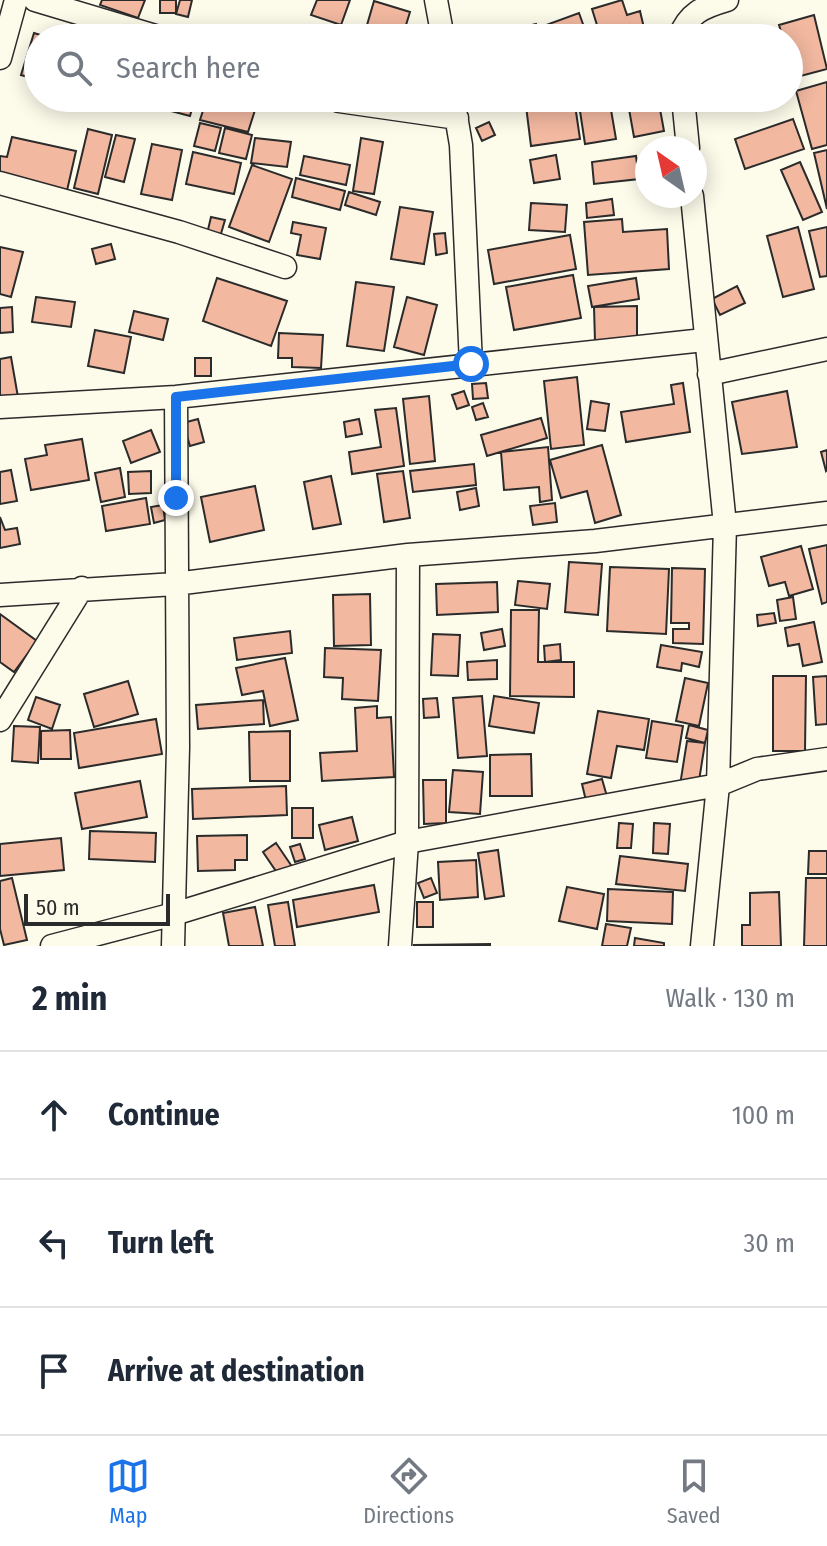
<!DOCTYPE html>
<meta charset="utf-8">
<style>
body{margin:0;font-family:"Fira Sans Condensed",sans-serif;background:#f2f2f3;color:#1f2937}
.compass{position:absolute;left:635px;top:136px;width:72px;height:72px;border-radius:50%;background:#fff;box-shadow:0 4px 20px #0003;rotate:326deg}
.scale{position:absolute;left:24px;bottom:20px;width:146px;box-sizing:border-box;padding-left:8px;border:4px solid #2b2b2b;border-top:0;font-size:22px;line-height:28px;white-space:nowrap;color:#2b2b2b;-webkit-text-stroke:6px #fdfbea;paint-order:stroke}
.stop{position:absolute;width:24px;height:24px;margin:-18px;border:6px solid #1a73e8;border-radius:50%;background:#fff}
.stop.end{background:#1a73e8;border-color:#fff;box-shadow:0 2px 8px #0008}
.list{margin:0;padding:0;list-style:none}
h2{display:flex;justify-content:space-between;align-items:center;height:104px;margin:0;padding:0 32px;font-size:34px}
h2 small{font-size:26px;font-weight:400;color:#747a83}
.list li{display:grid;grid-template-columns:52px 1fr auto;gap:24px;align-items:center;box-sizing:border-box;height:128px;padding:0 32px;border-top:2px solid #e0e1e3}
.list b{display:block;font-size:30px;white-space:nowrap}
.list em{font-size:26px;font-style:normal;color:#747a83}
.icon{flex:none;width:44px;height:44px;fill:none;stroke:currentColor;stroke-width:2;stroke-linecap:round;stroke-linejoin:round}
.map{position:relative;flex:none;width:827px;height:946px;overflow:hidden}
.search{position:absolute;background:#fff;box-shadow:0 4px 20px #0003;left:24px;right:24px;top:24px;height:88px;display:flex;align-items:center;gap:20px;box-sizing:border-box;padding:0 28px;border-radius:44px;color:#747a83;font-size:30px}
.sheet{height:488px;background:#fff}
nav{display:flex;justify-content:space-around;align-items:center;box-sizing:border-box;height:112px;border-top:2px solid #e0e1e3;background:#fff;font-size:22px;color:#747a83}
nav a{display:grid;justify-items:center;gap:4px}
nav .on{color:#1a73e8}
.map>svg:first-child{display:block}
.building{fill:#f2b8a0;stroke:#2b2b2b;stroke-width:2}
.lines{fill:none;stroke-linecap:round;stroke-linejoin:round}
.minor-casing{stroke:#2b2b2b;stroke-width:25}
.minor{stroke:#fdfbea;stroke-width:22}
.route{stroke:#1a73e8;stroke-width:10}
</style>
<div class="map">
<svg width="827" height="946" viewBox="0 0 827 946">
<rect width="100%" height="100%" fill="#fdfbea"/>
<path class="building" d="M102 0H145L138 18 100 5Z
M160 0H176V13H160Z
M180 0H192L188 17 176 14Z
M317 0H350L341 25 311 15Z
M622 0 627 15 640 11 644 28 601 38 592 9Z
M374 1 410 12 402 38 365 32Z
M579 13 588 38H550L546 25Z
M814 15 827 69 793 78 789 38H783L779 25Z
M536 24 539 38H495L494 34Z
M34 33 50 38H38V80L21 75Z
M827 82V145L812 149 796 91Z
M122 98H195L190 116Z
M207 98H236L234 104 255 110 248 132 200 120Z
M525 98H574L580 139 531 146Z
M578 98H609L616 139 585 144Z
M627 98H658L664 131 634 137Z
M793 119 804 149 745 169 735 139Z
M489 122 495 135 482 141 476 128Z
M200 123 221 128 215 151 194 146Z
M225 128 252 135 246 159 219 153Z
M88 129 112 135 98 194 74 188Z
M116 135 135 139 124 182 105 177Z
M12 137 76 151 66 195 0 181V156L7 157Z
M255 138 291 142 287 167 251 163Z
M361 138 383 142 374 194 353 191Z
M152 144 182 150 172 200 141 194Z
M827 150V209L814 153Z
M193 152 241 163 234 194 186 184Z
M556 155 560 179 534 183 530 160Z
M304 156 350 165 346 185 300 175Z
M636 156 639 179 594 184 592 162Z
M800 162 822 212 803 220 781 170Z
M252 165 292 179 269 242 229 227Z
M296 178 345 191 340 210 292 197Z
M349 192 380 202 376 215 345 205Z
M612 199 614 215 587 218 586 203Z
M531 203 567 205 565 232 529 230Z
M400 207 433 212 424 264 391 259Z
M211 217 225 220 220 237 207 234Z
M622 219 623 232 667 229 669 269 588 275 584 222Z
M293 222 326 228 320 259 297 255 301 235 291 233Z
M798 227 814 289 783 297 767 236Z
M827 227V276L820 277 809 231Z
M445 233 447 253 436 255 434 234Z
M570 235 576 269 494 284 488 250Z
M111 244 115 259 96 264 92 249Z
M0 247 23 252 11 297 0 294Z
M573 275 581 318 514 330 506 287Z
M217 278 287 301 271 346 203 321Z
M636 278 639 299 592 307 588 286Z
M356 282 394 287 384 351 347 346Z
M737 286 745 303 720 315 712 299Z
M36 297 75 302 71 327 32 322Z
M407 297 437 305 424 355 394 347Z
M637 306V340L595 341 594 307Z
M12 307 13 332 0 333V308Z
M134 311 168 319 163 340 129 332Z
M95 330 131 337 124 373 88 366Z
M279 333 323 335 321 368 292 367V358H278Z
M11 357 19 403 0 406V359Z
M195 358H211V376H195Z
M577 377 584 445 551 449 544 381Z
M486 383 488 398 473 399 472 384Z
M683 383 690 432 626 442 621 412 674 404 671 385Z
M464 391 469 405 457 409 452 395Z
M787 391 797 447 742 454 732 402Z
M429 396 435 461 410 464 403 399Z
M591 401 609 404 605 431 587 429Z
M483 403 488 417 476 420 472 407Z
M396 408 404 466 352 474 349 452 381 447 375 410Z
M541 418 547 438 487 456 481 435Z
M198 419 204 442 190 446 183 423Z
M359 419 362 434 346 437 344 422Z
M151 430 160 452 131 463 123 441Z
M82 439 89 480 31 490 25 459 47 455 45 445Z
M602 445 621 515 595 523 587 491 561 498 550 460Z
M548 447 552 500 540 502 539 487 504 490 501 452Z
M827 450V470L826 471 821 452Z
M474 464 476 485 413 492 410 471Z
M120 468 125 497 101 502 95 473Z
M11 470 17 501 0 504V472Z
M151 471V493L129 494 128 472Z
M403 471 410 518 384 522 377 474Z
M331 476 341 524 313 529 304 482Z
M255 486 264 530 210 542 201 497Z
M476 488 479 506 460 510 457 492Z
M146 498 150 524 106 531 102 506Z
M555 503 557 522 533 525 530 506Z
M163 505 165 520 154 523 151 507Z
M0 517 5 530 17 528 20 544 0 548Z
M827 545V602L822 604 809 549Z
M801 546 813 589 789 596 785 582 769 586 761 557Z
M569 562 602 564 598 615 565 612Z
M610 567 669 569 666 634 607 631Z
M672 568 705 569 703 644 673 643V629H689V623H671Z
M518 581 550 584 547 609 515 605Z
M497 582 498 612 437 615 436 584Z
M370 594 371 645 334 646 333 595Z
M793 597 796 619 780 621 777 600Z
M511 610H539L538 662H574V697L510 696Z
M774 613 776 623 758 626 757 615Z
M0 614 37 641 14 672 0 662Z
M814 622 822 662 803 666 799 644 788 646 785 628Z
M502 629 505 646 484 650 481 633Z
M290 631 292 653 237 660 234 638Z
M433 634 460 635 458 676 431 675Z
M560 644 561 660 545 662 544 646Z
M661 645 702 652 699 667 682 663 681 671 657 667Z
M325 648 381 650 378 701 342 699 343 678 324 677Z
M285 658 298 720 270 726 263 691 242 695 236 668Z
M497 660V679L468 680 467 662Z
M773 676H806L805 751H773Z
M827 676V724L816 725 813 677Z
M685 678 708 683 699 726 676 721Z
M128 681 138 714 94 727 84 694Z
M482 696 487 756 458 758 453 698Z
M494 696 539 703 534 733 489 726Z
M36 697 60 705 52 729 28 720Z
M437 698 439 717 424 718 423 699Z
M263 700 264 724 198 729 196 705Z
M377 706V718L391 717 394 777 322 781 320 753 357 751 355 708Z
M598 711 649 719 644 750 617 746 611 778 587 774Z
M156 719 162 754 79 768 74 733Z
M652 721 683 726 677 762 646 758Z
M689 725 708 730 705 743 686 738Z
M14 726 40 727 38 763 12 761Z
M70 730 71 759H41V731Z
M290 731V781H250L249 732Z
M687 741 705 743 698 787 680 785Z
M531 754 532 796H490V755Z
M453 770 483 772 480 814 449 812Z
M602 779 608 800 587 805 582 784Z
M423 780H446V823L424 824Z
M140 781 147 817 82 829 75 793Z
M286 786 287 815 193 819 192 789Z
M292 808H313V838H292Z
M352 817 358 841 325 850 319 825Z
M619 823 633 824 631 848H617Z
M654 823 670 824 668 854 653 853Z
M90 831 156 833 155 862 89 859Z
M247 835V860H235V870L198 871 197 836Z
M61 838 64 870 0 876V844Z
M276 843 295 871 282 880 263 852Z
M300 844 305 859 295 862 290 847Z
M498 850 504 896 485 899 478 853Z
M809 851H827V874H808Z
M620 856 688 864 685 891 616 884Z
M476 860 478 897 440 900 438 862Z
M12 878 27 940 4 945 0 929V881Z
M431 878 437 893 424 898 418 883Z
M806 878H827V946H804Z
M374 885 379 912 297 927 293 900Z
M567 887 604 894 597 929 559 921Z
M608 889 673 892 672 924 607 921Z
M779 892 781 946H742V925H750V893Z
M288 902 295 946H275L268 905Z
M417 902H433V927H417Z
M255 907 263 946H229L223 913Z
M606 924 631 928 627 946H602Z
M635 938 664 943V946H634Z
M490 944V946H414V945Z"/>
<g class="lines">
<g class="minor-casing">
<path id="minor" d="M35 0 162 38
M436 0 443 38
M679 38C688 13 703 7 727 0
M0 58 16 0
M453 98 461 145 471 364
M683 98 688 148
M339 101 457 118
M0 183 179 232 285 267
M692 196 725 525 718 785 702 946
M709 374 827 349
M0 407 176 397 704 340
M0 595 175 584 408 555 595 541 827 513
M0 720 82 588
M52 946 174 914 407 842 718 785 757 769 827 759
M173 946 178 747 176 397
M400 946 407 842 408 555"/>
</g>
<use href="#minor" class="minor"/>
</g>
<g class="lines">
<path class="route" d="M176 498V397L471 364"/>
</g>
</svg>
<svg class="compass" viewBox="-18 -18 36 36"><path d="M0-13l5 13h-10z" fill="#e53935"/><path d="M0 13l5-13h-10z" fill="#747a83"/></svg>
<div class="scale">50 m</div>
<div class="stop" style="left:471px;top:364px"></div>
<div class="stop end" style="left:176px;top:498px"></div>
<div class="search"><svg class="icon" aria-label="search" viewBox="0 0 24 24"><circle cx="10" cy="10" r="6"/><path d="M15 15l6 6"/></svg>Search here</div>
</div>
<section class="sheet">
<h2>2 min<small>Walk · 130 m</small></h2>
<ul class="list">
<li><svg class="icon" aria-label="ahead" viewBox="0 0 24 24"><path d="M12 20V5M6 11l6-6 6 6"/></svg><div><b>Continue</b></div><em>100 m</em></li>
<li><svg class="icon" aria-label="left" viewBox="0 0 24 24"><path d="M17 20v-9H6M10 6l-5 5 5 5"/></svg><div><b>Turn left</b></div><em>30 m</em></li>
<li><svg class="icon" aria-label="arrive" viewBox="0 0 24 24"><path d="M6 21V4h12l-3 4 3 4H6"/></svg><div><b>Arrive at destination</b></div></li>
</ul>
</section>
<nav>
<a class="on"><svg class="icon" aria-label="map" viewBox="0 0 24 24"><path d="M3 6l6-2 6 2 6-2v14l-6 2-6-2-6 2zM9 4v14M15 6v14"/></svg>Map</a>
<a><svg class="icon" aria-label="directions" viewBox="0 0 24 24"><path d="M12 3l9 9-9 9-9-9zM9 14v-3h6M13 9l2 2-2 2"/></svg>Directions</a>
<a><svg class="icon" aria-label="saved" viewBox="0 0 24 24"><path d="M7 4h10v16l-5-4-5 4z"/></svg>Saved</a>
</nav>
